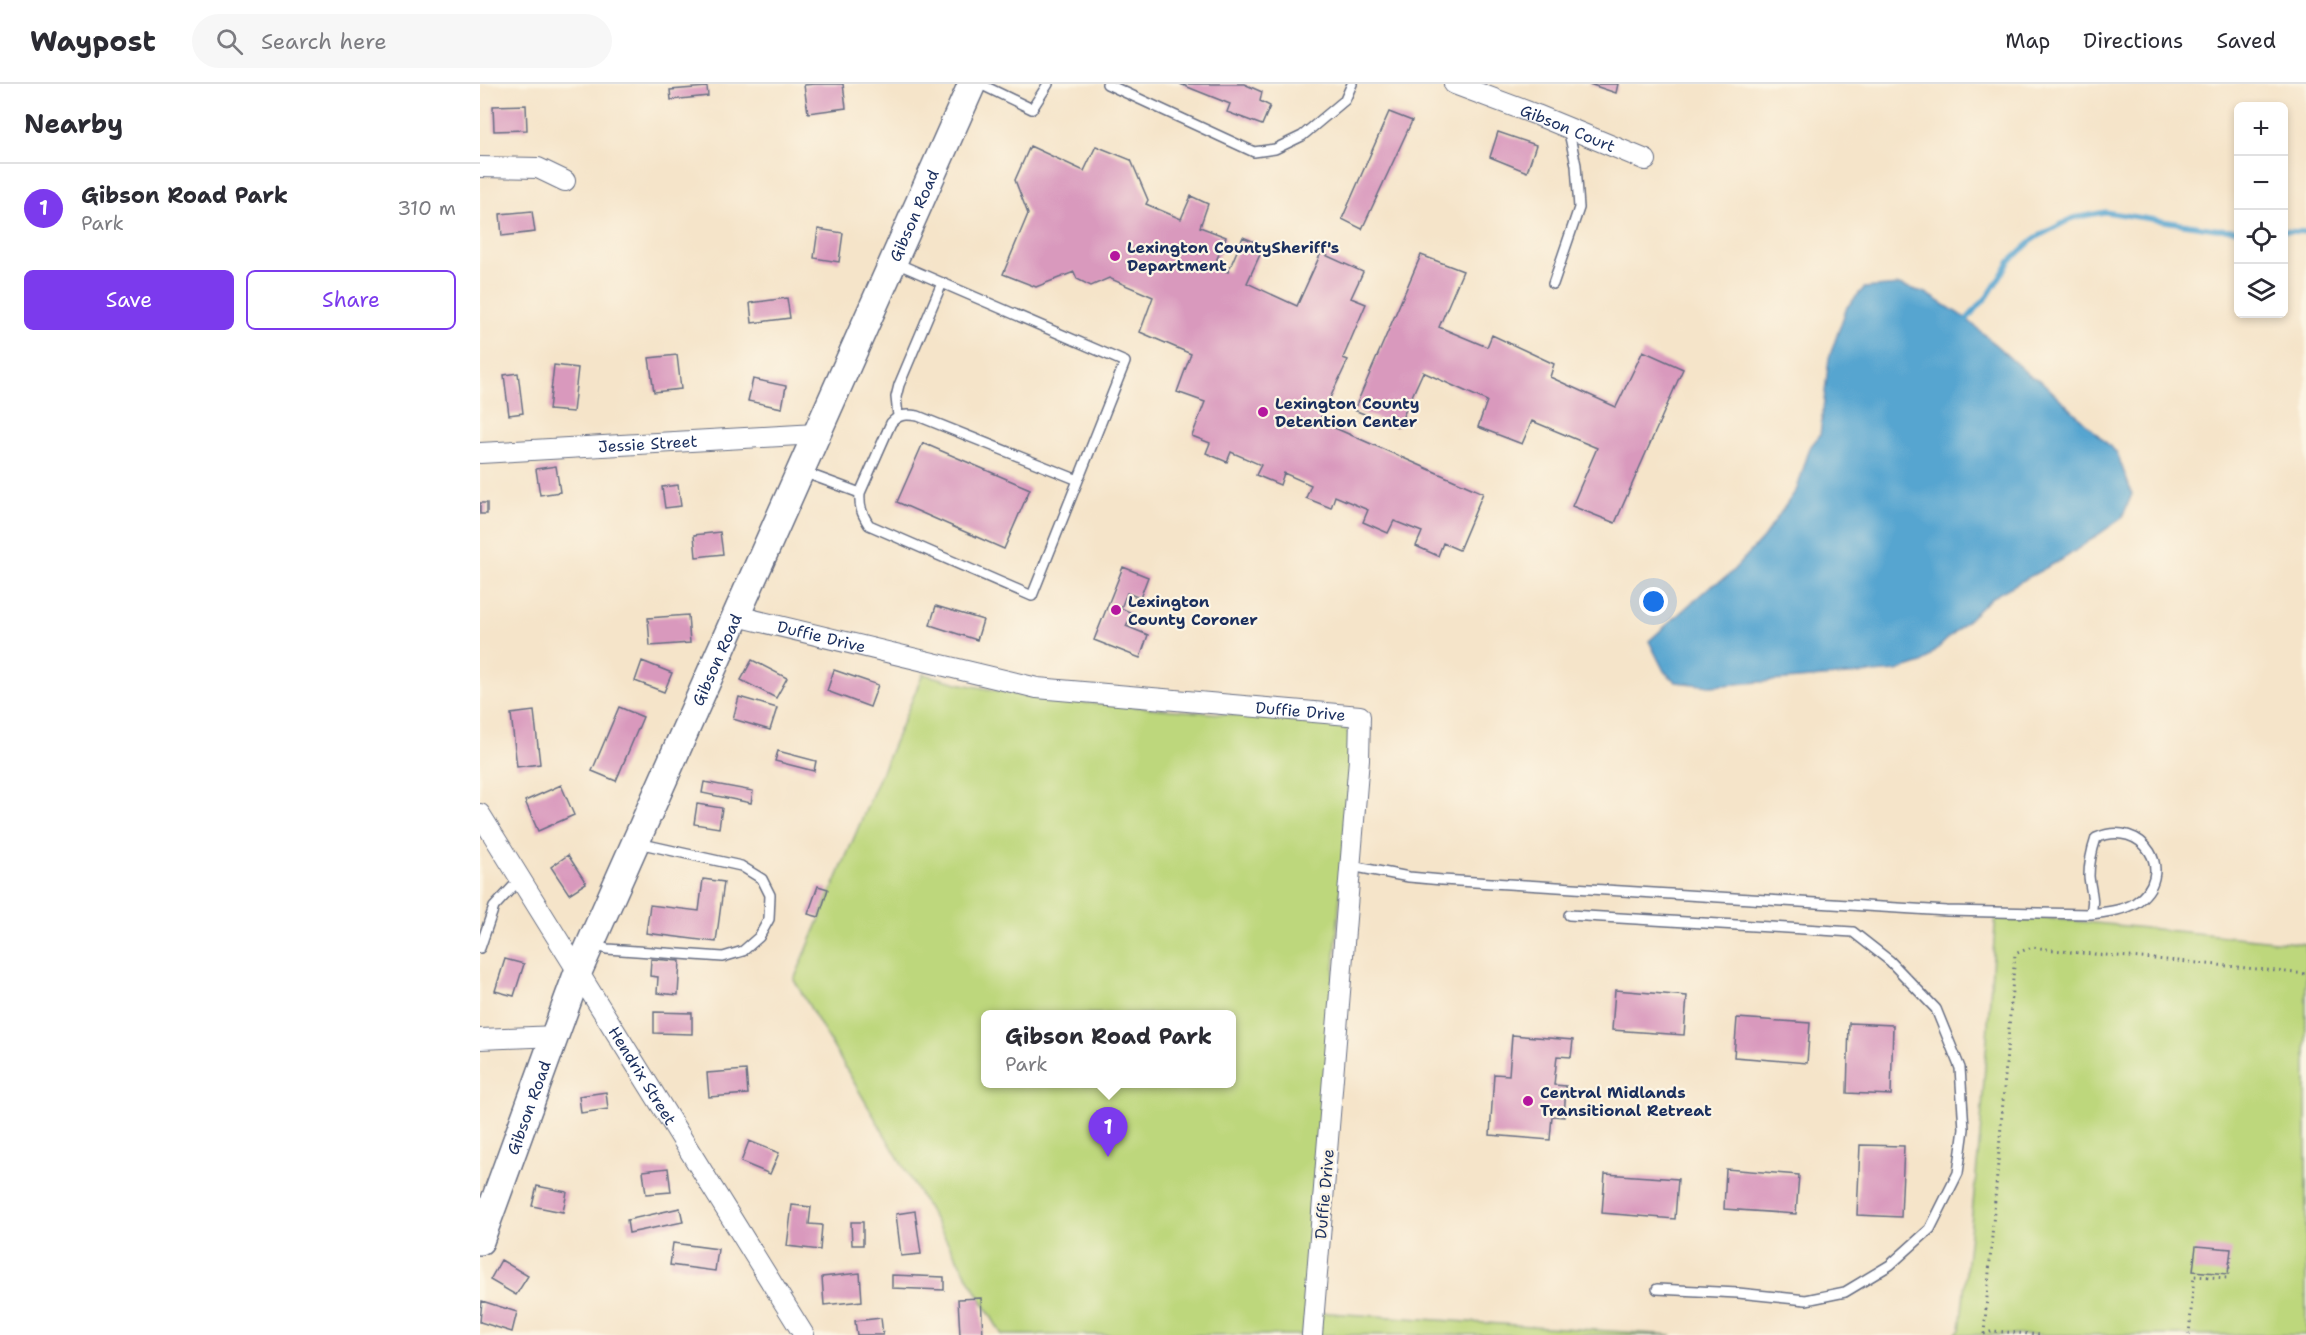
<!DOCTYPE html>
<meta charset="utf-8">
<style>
body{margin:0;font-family:"Shantell Sans",sans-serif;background:#f7f7f7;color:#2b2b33}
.controls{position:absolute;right:18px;top:18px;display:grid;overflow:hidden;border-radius:9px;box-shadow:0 3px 9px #0003}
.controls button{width:54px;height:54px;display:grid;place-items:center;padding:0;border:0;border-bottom:2px solid #e1e1e2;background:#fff;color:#2b2b33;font:30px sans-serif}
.you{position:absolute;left:1174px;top:518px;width:21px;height:21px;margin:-15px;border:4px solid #fff;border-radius:50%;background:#1a73e8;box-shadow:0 0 0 9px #1a73e833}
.badge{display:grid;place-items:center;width:39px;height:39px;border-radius:50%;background:#7c3aed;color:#fff;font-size:20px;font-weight:700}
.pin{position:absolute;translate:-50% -50px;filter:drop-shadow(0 2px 3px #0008)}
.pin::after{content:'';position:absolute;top:32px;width:21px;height:18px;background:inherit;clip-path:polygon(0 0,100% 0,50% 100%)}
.popup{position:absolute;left:501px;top:926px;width:255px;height:78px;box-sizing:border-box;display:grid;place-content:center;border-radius:9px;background:#fff;filter:drop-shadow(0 2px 4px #0005);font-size:20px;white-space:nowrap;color:#7c7c81}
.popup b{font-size:22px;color:#2b2b33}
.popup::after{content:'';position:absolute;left:50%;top:100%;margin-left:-12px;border:12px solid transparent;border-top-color:#fff}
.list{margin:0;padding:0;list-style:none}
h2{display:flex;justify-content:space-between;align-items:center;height:78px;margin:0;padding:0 24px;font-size:26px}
h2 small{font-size:20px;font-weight:400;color:#7c7c81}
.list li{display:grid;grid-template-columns:39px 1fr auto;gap:18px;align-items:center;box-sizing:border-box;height:90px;padding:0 24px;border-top:2px solid #e1e1e2}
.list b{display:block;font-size:22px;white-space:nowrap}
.list p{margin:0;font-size:20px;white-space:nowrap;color:#7c7c81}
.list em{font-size:20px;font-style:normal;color:#7c7c81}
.actions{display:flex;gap:12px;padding:18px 24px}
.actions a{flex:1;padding:14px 0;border:2px solid #7c3aed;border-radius:9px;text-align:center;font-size:21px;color:#7c3aed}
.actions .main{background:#7c3aed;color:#fff}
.icon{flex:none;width:33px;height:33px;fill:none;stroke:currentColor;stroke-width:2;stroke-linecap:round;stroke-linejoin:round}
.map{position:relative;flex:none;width:1826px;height:1251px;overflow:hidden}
header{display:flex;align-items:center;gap:36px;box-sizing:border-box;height:84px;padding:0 30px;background:#fff;border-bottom:2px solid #e1e1e2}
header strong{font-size:28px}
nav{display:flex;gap:33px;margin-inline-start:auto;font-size:21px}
.search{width:420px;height:54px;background:#f7f7f7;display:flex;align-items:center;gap:15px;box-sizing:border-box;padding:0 21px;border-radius:33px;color:#7c7c81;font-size:22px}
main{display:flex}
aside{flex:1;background:#fff}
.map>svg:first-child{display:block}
.green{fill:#bdd77c;stroke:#6c836d;stroke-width:1.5;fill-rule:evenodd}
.water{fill:#56a5d0;stroke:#386a97;stroke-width:1.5}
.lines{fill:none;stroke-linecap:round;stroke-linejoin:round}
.stream{stroke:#56a5d0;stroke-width:5}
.building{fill:#d999bd}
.lane-casing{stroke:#676e83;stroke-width:12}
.street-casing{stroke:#676e83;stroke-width:22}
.secondary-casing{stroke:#676e83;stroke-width:30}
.path{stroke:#676e83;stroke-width:3;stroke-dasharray:1.5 4.5;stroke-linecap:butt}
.lane{stroke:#fff;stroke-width:9}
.street{stroke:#fff;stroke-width:20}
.secondary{stroke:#fff;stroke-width:27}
.poi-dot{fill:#b5179e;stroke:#fcf5e5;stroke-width:2}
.labels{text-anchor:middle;stroke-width:4.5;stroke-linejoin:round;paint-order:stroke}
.street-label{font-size:16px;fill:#1b2f5e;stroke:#fcf5e5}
.poi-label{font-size:16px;font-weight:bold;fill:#1b2f5e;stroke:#fcf5e5;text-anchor:start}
</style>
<header>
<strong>Waypost</strong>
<div class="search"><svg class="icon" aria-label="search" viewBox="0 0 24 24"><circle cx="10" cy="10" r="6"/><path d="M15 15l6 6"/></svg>Search here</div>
<nav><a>Map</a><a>Directions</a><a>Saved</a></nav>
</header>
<main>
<aside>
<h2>Nearby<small></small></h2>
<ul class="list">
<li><span class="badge">1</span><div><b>Gibson Road Park</b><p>Park</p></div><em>310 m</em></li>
</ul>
<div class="actions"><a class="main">Save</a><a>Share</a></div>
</aside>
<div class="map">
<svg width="1826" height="1251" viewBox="0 0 1826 1251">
<rect width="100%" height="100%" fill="#fcf5e5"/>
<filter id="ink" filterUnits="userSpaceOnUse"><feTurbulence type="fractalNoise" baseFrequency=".0167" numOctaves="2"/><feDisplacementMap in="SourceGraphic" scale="12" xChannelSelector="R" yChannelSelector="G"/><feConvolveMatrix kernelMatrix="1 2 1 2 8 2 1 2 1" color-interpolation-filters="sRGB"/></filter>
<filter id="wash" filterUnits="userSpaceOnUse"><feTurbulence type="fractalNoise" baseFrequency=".008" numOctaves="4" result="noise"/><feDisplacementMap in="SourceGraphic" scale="24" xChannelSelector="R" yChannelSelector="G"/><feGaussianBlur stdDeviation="1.35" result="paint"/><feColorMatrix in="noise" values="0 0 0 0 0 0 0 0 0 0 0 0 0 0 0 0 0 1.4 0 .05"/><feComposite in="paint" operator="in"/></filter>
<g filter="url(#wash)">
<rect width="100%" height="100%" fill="#f5e4c9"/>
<path class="green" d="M443 590 482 600 561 615 862 640 873 654 824 1251H522L314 896ZM505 930H751V1000H505Z
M1516 829 1826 860V1251H1474L1480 1246 1500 1052Z
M834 1228 1192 1251H834Z"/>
<path class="water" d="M1419 201 1446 209 1487 235 1550 292 1560 296 1637 369 1652 410 1642 434 1586 473 1512 513 1442 579 1417 587 1231 602 1196 598 1184 587 1169 557 1229 503 1247 493 1283 454 1317 405 1330 363 1340 351 1349 274 1367 223 1384 204Z"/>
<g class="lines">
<path class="stream" d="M1804 147 1826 148
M1487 235 1508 212 1530 177 1555 154 1593 134 1625 128 1735 145 1758 146"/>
</g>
<g id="blocks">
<path class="building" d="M335 0H363L366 24 328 29 324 1Z
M700 0H764L782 8 780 17 790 22 782 41 747 28 750 20Z
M1109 0H1138L1136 9Z
M227 3 228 12 191 16 190 6Z
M46 21 47 46 14 47 13 22Z
M909 28 932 37 882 145 862 135Z
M1018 48 1056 61 1047 88 1010 73Z
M550 62 604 87 616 62 651 76 668 116 666 120 701 135 711 112 728 120 720 143 746 153 734 182 748 188 763 153 784 162 767 199 817 222 841 169 883 188 871 214 886 220 863 274 868 276 839 337 1003 409 979 466 963 459 958 472 936 462 942 448 914 437 908 449 883 438 888 426 855 412 851 424 826 414 831 401 804 389 800 401 776 391 781 381 751 368 747 378 726 369 730 359 712 352 725 318 697 308 711 270 660 248 673 213 629 194 611 202 597 195 594 188 556 203 523 190 548 130 535 96Z
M52 127 55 148 22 152 20 130Z
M338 145 363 149 359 178 334 174Z
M941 171 983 187 959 243 1007 263 1012 251 1074 280 1070 293 1136 323 1163 267 1203 285 1135 439 1092 422 1117 364 1052 337 1042 360 998 343 1007 317 943 288 918 343 874 326Z
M307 214 310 234 272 239 270 219Z
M197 271 201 305 174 308 169 274Z
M74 281 98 284 93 328 69 326Z
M38 289 43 329 29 331 24 291Z
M273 295 306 302 302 324 268 317Z
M443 359 550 405 524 465 417 418Z
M76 382 80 408 60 411 56 385Z
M198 401 201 422 185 424 182 403Z
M0 419H7V430H0Z
M240 448 243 470 216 473 214 451Z
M643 483 668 493 660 514 647 509 641 524 652 529 646 542 668 551 660 574 614 556Z
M456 522 503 536 497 556 450 541Z
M208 531 210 559 170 562 168 534Z
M272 576 307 594 296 614 261 596Z
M162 577 192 589 184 608 155 597Z
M354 586 398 601 390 623 347 607Z
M259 613 297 624 290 646 253 635Z
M139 623 163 633 136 697 112 687Z
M54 627 60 680 37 683 31 630Z
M298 667 336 677 334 687 295 677Z
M224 698 273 707 271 719 222 709Z
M81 701 94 731 58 747 45 717Z
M217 720 242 724 239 744 214 740Z
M88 771 106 799 89 810 71 783Z
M223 795 244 798 236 858 166 849 170 821 219 827Z
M338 802 348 805 339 833 328 830Z
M25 875 44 880 34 912 15 907Z
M171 875 200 877 198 911 177 909 178 893 170 892Z
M1135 906 1207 912 1204 951 1132 946Z
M174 928 212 929V950L174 949Z
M1257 934 1330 939 1327 979 1254 973Z
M1369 939 1413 941 1411 1011 1367 1009Z
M1032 951 1093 956 1091 973 1077 972 1074 1001 1086 1002 1084 1033 1072 1032 1070 1056 1010 1051 1014 990 1029 991Z
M266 986 268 1010 229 1013 227 989Z
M126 1008 128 1025 101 1029 99 1012Z
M269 1057 299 1069 290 1090 261 1078Z
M1380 1061 1424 1062 1421 1133 1377 1131Z
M188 1084 191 1108 166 1110 163 1087Z
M1246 1085 1319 1091 1316 1130 1244 1125Z
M1125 1090 1198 1095 1195 1135 1122 1129Z
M57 1102 87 1108 83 1128 52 1122Z
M312 1121 331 1123 329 1140 342 1141 340 1166 307 1162Z
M200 1124 203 1138 149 1149 147 1136Z
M435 1127 441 1170 421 1172 416 1130Z
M371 1138H383V1161H372Z
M193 1159 238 1165 235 1187 190 1181Z
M1716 1162 1751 1165 1748 1190 1713 1187Z
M21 1176 48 1192 36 1211 10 1196Z
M380 1189 382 1217 344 1221 342 1193Z
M412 1191 464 1193V1206L412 1204Z
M501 1214 503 1251H480L478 1215Z
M2 1217 37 1228 32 1248 0 1238Z
M401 1234 403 1251H377L375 1237Z"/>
</g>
</g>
<g filter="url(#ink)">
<use href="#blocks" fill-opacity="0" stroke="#676e83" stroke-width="1.5"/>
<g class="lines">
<g class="lane-casing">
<path id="lane" d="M500 0 552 25 568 0
M627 0 774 68 795 65 822 52 865 16 872 0
M1073 200 1099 124 1096 81 1088 44
M418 332 416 313 419 301 462 199
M323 388 380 409C379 423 382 430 389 441L552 512 645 278 416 179
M380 409 411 339C419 330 426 330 438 332L598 396
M871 782 929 793 962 796 1467 827 1610 830C1616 817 1610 806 1609 792 1609 779 1612 766 1616 754 1663 733 1699 790 1655 819 1642 827 1625 828 1610 830
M1089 831 1373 848 1410 877 1456 925 1480 984 1484 1045 1478 1089 1450 1145 1410 1181 1365 1208 1326 1216 1258 1209 1177 1205
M112 860 127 865 243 873 263 867 279 853 289 835 290 811 282 795 261 782 158 759
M0 864 14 823 40 795"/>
</g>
<g class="street-casing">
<g id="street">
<path id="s1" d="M974 0 1057 31 1166 76"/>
<path d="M0 83 58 84 85 97"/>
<path id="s2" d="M0 369 336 350"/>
<path id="s3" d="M257 532 557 604 880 632 879 675 832 1251"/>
<path id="s4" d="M0 730 324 1251"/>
<path d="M0 955 77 952"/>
</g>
</g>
<g class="secondary-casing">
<g id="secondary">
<path id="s5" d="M0 1157 98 888 492 0"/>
</g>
</g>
<path class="path" d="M1504 1250 1535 870 1552 863 1589 868 1698 877 1826 890
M1504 1250 1513 1247 1561 1251
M1709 1251 1714 1192 1747 1194 1751 1172"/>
<use href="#lane" class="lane"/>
<use href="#street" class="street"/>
<use href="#secondary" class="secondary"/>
</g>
</g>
<g class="poi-dot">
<circle cx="635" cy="172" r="6"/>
<circle cx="783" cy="328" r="6"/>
<circle cx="636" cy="526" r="6"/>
<circle cx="1048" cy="1017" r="6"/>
</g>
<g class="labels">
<g class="street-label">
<text dy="6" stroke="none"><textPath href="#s1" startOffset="122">Gibson Court</textPath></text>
<text dy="6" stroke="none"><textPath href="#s5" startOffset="1114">Gibson Road</textPath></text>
<text dy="6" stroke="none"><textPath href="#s2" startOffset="168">Jessie Street</textPath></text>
<text dy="6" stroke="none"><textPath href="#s3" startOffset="87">Duffie Drive</textPath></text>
<text dy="6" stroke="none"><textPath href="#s5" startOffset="628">Gibson Road</textPath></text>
<text dy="6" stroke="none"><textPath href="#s3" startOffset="573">Duffie Drive</textPath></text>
<text dy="6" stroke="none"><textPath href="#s4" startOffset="308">Hendrix Street</textPath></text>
<text dy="6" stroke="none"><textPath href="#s5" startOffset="142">Gibson Road</textPath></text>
<text transform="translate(844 1110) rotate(-85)" y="6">Duffie Drive</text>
</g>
<g class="poi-label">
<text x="647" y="169">Lexington CountySheriff's<tspan x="647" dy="18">Department</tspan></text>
<text x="795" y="325">Lexington County<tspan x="795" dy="18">Detention Center</tspan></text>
<text x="648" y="523">Lexington<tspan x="648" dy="18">County Coroner</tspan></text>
<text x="1060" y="1014">Central Midlands<tspan x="1060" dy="18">Transitional Retreat</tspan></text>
</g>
</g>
</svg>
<div class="controls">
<button>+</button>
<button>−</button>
<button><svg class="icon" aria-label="locate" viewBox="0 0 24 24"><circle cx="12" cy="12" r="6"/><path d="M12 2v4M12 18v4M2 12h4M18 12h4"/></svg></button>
<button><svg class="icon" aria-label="layers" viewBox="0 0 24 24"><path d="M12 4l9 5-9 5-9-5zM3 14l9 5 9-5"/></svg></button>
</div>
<div class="you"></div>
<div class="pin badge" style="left:628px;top:1073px">1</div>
<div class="popup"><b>Gibson Road Park</b>Park</div>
</div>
</main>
